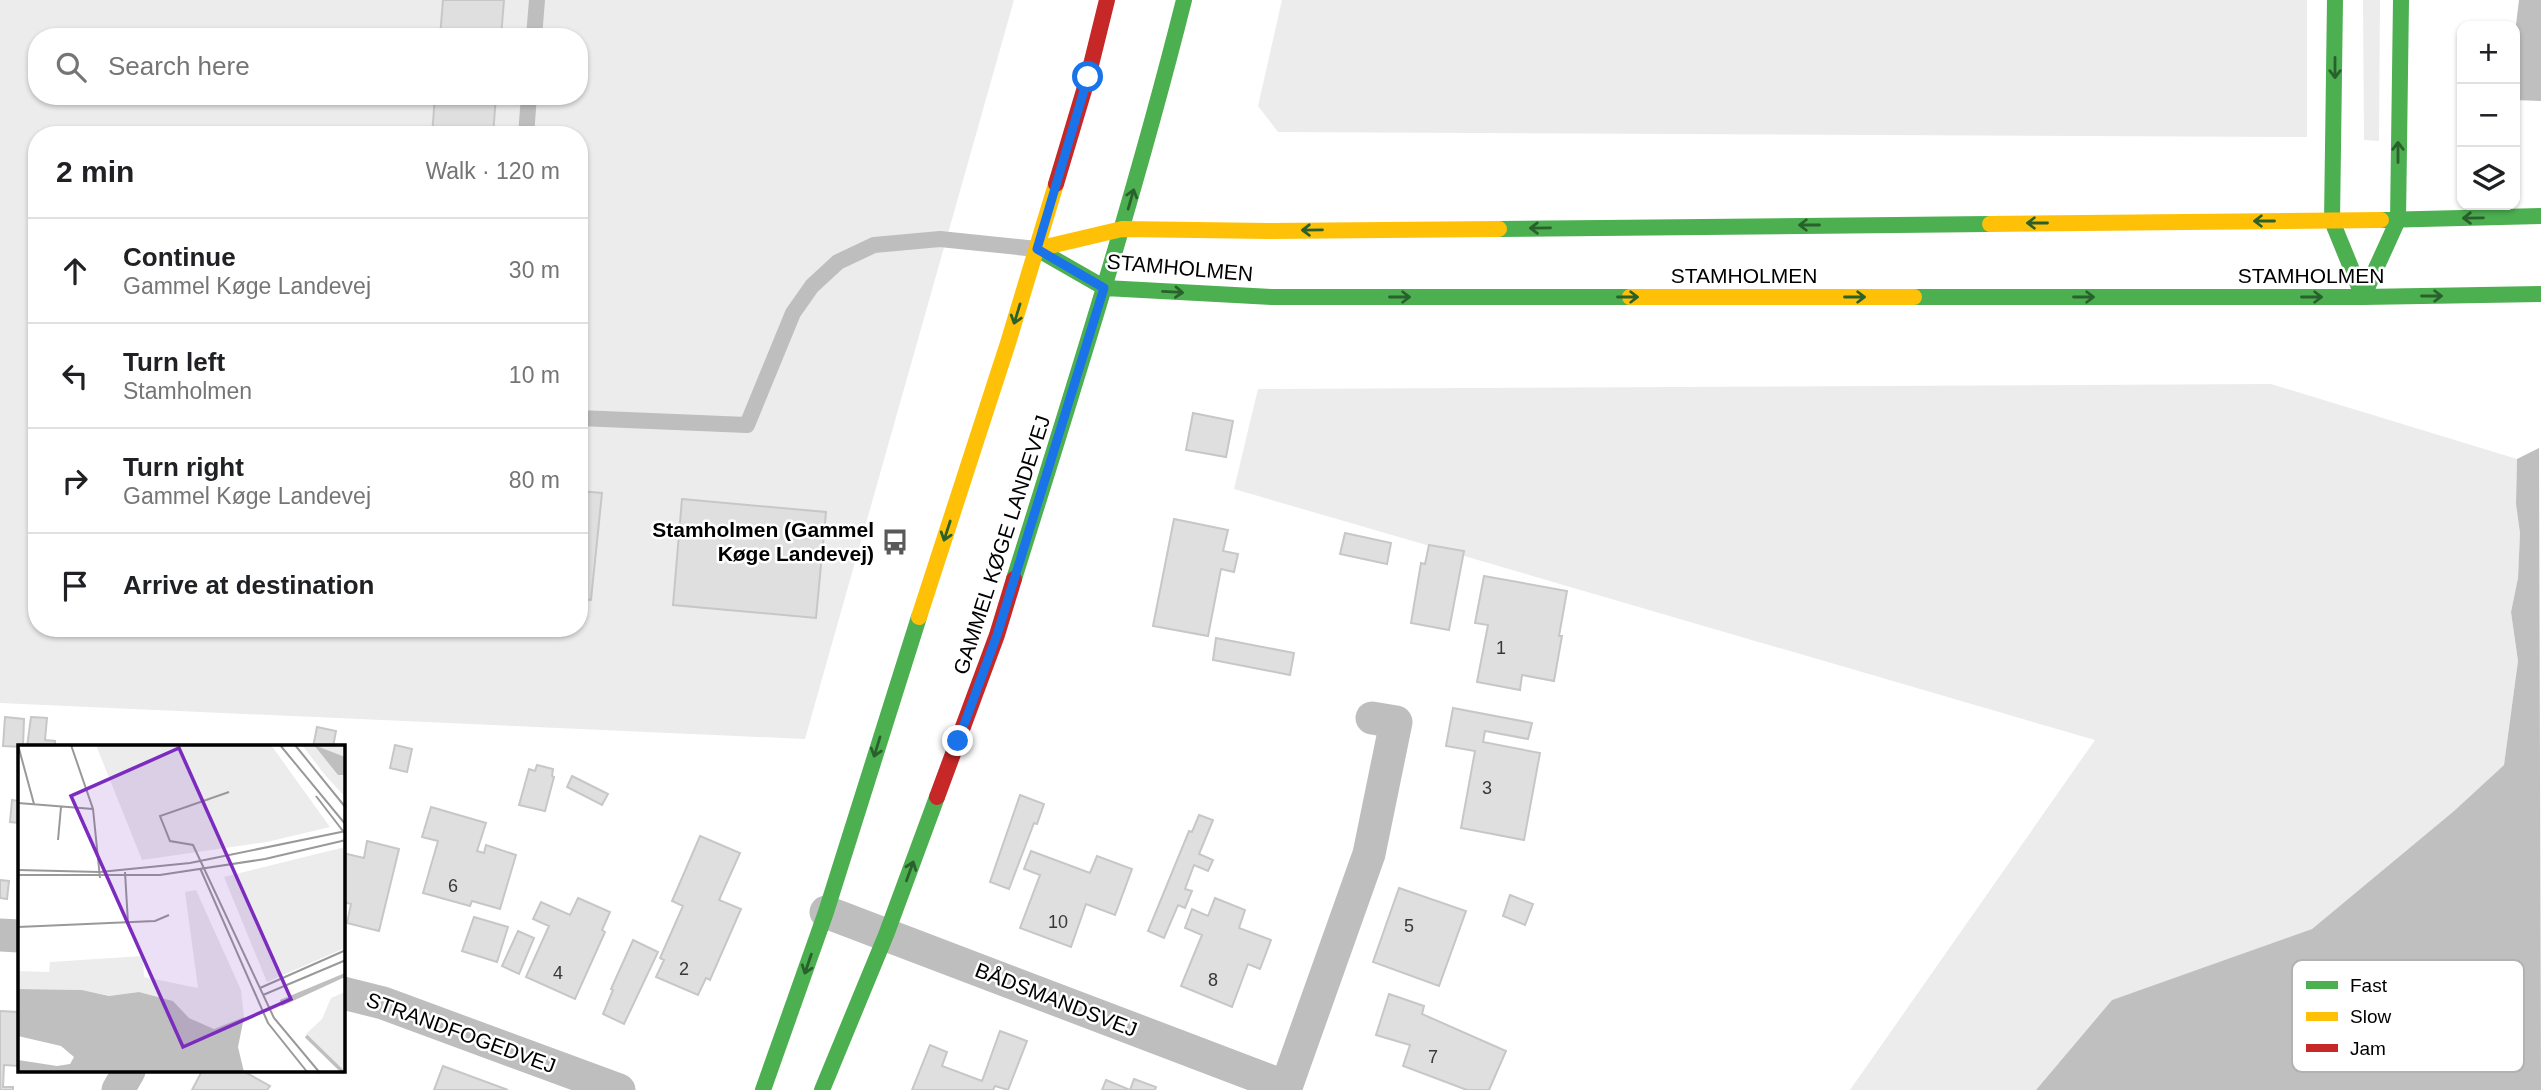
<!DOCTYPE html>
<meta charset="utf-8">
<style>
body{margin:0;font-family:Arial,sans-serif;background:#f2f2f2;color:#202124}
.controls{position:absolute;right:21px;top:21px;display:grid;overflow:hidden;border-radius:14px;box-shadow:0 2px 5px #0004}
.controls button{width:63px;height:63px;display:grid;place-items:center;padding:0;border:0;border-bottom:2px solid #e0e0e0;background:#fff;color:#202124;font:35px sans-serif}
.stop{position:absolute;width:21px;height:21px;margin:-16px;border:5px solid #1a73e8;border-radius:50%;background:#fff}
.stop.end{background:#1a73e8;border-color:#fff;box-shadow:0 2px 7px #0008}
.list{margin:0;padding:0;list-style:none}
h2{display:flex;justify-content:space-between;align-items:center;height:91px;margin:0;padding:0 28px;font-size:30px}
h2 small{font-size:23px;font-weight:400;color:#757577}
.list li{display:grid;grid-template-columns:46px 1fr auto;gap:21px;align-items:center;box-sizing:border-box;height:105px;padding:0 28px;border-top:2px solid #e0e0e0}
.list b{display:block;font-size:26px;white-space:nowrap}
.list p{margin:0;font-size:23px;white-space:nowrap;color:#757577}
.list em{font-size:23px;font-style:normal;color:#757577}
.icon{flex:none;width:38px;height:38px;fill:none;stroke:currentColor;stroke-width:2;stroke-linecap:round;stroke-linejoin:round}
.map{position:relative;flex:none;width:2541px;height:1090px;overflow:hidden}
.search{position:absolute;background:#fff;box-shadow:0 2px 5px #0004;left:28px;top:28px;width:560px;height:77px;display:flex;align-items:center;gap:18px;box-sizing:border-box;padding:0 24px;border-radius:28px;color:#757577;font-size:26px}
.panel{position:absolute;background:#fff;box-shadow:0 2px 5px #0004;left:28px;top:126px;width:560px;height:511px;border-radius:28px}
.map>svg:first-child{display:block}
.green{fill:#ececec;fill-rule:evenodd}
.water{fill:#bfbfbf}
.building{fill:#dfdfdf;stroke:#c7c7c7;stroke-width:2}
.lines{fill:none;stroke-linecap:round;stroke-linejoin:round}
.lane{stroke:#bebebe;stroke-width:16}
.street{stroke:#bebebe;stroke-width:33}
.fast{stroke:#4caf50;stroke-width:16}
.slow{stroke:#ffc107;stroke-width:16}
.jam{stroke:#c62828;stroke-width:16}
.oneway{stroke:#2a602c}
.route{stroke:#1a73e8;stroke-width:9}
.labels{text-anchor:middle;stroke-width:5;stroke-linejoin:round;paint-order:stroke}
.number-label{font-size:18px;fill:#383838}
.street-label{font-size:21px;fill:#000;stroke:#fff}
.poi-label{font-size:21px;font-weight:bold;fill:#000;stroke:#fff;text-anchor:end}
.inset-river{fill:none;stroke:#bfbfbf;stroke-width:3.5}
.inset-road{fill:none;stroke:#999;stroke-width:2}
.view{fill:#7b2cbf;fill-opacity:0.15;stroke:#7b2cbf;stroke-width:3.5}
.inset-edge{fill:none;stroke:#000;stroke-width:3.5}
.key{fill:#fff;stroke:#b2b2b2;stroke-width:2}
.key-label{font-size:19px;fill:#000}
</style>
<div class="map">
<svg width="2541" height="1090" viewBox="0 0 2541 1090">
<rect width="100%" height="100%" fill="#fff"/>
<path class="green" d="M0 0H1014L805 739 0 703ZM37 37H579V96H37ZM37 135H579V628H37Z
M1282 0H2307V137L1278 132 1258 106Z
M2363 0H2380L2379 141 2364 140Z
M2271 384 2517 459 2516 504 2520 533 2518 578 2511 612 2518 661 2504 765 2454 811 2312 929 2112 1000 2036 1090H1850L2095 740 1234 489 1258 389Z"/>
<path class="water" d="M2519 0H2541V101L2515 100V33Z
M2539 448 2541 1090H2036L2112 1000 2312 929 2454 811 2504 765 2518 661 2511 612 2518 578 2520 533 2516 504 2517 459Z"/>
<path class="building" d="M443 0H504L501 37H440Z
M435 96H496L493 135H432Z
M1193 413 1233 421 1226 457 1186 450Z
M579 491 602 493 591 600 579 599Z
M682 499 826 512 816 618 673 605Z
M1174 519 1228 530 1223 551 1238 554 1234 572 1221 569 1208 636 1153 626Z
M1345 533 1391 543 1387 564 1340 554Z
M1429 545 1464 551 1449 630 1411 623 1421 563 1425 564Z
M1484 576 1567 591 1559 636H1562L1554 681 1522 675 1520 690 1477 682 1488 625 1475 623Z
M1216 638 1294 653 1290 675 1213 660Z
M1453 708 1532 723 1528 739 1485 731 1483 742 1540 753 1524 840 1461 828 1475 751 1446 746Z
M5 717 24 719 23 747 3 746Z
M31 717 47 718 45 740 55 741V747H27Z
M317 727 336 731 333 747H313Z
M395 745 412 749 407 772 390 768Z
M537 765 553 769 552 776 554 777 545 811 519 805 529 769 535 771Z
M572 776 608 794 602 805 567 787Z
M1020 795 1044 804 1037 824 1034 823 1009 889 990 882Z
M12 800 19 801V823L10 822Z
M431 807 486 823 477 851 484 853 486 845 516 855 500 909 472 901 470 906 423 893 438 841 422 837Z
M1199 815 1213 820 1199 854 1213 860 1208 871 1194 865 1185 889 1192 891 1185 908 1178 905 1164 938 1148 931 1189 831 1192 832Z
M700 836 740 853 719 900 741 909 710 980 706 978 698 995 656 977 664 960 660 958 683 906 672 901Z
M367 841 399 849 379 931 347 923 351 904 343 902V853L364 858Z
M1031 851 1090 873 1097 856 1132 869 1115 915 1086 904 1071 947 1020 928 1040 875 1024 869Z
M0 880 9 881 7 899 0 898Z
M1399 888 1466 911 1439 986 1373 962Z
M1510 895 1533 904 1525 925 1503 916Z
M578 898 610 912 602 930 605 932 575 999 526 977 549 926 533 919 541 902 570 915Z
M1215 898 1245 910 1239 928 1271 940 1260 969 1248 964 1232 1007 1181 986 1202 935 1185 928 1192 909 1208 916Z
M474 917 508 927 497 962 462 951Z
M518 931 534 938 519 974 502 966Z
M633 940 658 952 624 1024 603 1014 613 990 611 989Z
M1389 994 1424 1006 1422 1014 1506 1051 1489 1090H1467L1403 1066 1410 1045 1376 1035Z
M0 1011 19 1012V1066L4 1065 3 1087H13V1090H0Z
M1000 1031 1027 1041 1008 1090 995 1086 993 1090H912L930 1045 947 1052 942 1066 982 1081Z
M443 1066 508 1090H434Z
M202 1071H243L270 1086 267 1090H192Z
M1134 1079 1156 1087 1155 1090H1130Z
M1106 1080 1128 1089 1127 1090H1102Z"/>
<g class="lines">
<path class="lane" d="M534 37 537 0
M526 135 529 96
M579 418 747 425 793 313 812 286 838 262 874 245 940 239 1037 249"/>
<path class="street" d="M826 912 1286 1087
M0 935 19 936
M343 993 383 1003 619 1090
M118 1090 129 1071
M1285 1090 1369 854 1396 722 1372 718"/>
<path class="fast" d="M2381 220 2541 216
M2398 220 2401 0
M2332 221 2363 297
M2332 221 2335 0
M1499 229 1990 224
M1037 249 1105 288 1272 297H1630
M1914 297H2363L2541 294
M2363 297 2398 220
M1014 579C1074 387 1135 195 1184 0
M763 1090 826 912 919 617
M822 1090 886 935 937 797"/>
<path class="slow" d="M1990 224 2381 220
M1037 249 1122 229 1269 231 1499 229
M1630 297H1914
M919 617 1008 343 1056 184"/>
<path class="jam" d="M1056 184 1088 77 1107 0
M937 797 997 635 1014 579"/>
</g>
<defs><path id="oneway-shaft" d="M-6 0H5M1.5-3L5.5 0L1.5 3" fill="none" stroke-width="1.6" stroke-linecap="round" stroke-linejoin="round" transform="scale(1.75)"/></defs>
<g class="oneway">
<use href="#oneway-shaft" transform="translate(2335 68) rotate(90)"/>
<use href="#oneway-shaft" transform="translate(2398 152) rotate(-90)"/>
<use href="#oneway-shaft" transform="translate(1131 199) rotate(-74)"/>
<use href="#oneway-shaft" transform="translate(2473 218) rotate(179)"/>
<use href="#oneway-shaft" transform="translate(2264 221) rotate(180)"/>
<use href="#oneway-shaft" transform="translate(2037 223) rotate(180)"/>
<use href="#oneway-shaft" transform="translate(1809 225) rotate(180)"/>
<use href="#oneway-shaft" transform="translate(1540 228) rotate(179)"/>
<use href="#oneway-shaft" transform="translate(1312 230) rotate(179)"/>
<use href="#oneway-shaft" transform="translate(1173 292) rotate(3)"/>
<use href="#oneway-shaft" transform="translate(2432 296)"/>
<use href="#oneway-shaft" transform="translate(1400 297)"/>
<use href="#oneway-shaft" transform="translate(1628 297)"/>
<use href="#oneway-shaft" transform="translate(1855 297)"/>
<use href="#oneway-shaft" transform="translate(2084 297)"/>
<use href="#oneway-shaft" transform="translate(2312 297)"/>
<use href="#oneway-shaft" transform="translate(1017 314) rotate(107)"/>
<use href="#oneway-shaft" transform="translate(947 531) rotate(108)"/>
<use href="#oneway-shaft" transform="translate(877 747) rotate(107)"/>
<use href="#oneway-shaft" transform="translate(910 871) rotate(-70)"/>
<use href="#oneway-shaft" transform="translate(808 964) rotate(109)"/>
</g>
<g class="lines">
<path class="route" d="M958 741 997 635 1104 288 1037 249 1088 77"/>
</g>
<defs>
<g id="bus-bare" transform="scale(2.1)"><path d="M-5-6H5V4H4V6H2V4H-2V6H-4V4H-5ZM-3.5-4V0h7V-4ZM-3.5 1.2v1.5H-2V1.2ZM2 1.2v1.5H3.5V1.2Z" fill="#595959" stroke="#fff" stroke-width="2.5" paint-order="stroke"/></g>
</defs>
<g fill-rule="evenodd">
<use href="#bus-bare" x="895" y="542"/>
</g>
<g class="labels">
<g class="number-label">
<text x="1501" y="654">1</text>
<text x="1487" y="794">3</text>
<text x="453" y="892">6</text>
<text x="1058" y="928">10</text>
<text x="1409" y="932">5</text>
<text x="684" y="975">2</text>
<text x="558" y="979">4</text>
<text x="1213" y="986">8</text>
<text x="1433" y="1063">7</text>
</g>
<g class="street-label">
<text transform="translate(1180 268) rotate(5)" y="7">STAMHOLMEN</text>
<text x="1744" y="283">STAMHOLMEN</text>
<text x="2311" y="283">STAMHOLMEN</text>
<text transform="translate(1002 545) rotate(-72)" y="7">GAMMEL KØGE LANDEVEJ</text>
<text transform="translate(1056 1000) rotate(21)" y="7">BÅDSMANDSVEJ</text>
<text transform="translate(461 1033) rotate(20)" y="7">STRANDFOGEDVEJ</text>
</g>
<g class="poi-label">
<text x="874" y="537">Stamholmen (Gammel<tspan x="874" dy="24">Køge Landevej)</tspan></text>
</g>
</g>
<g transform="translate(18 745)">
<rect width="327" height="327" fill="#fff"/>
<path d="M78 0H253L312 82 249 97 124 115ZM284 0H327V52L307 30ZM327 102V203L249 237 206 132ZM178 145 223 245 226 272 196 284 171 273 155 256 121 247 92 251 64 245 0 244V226L31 227 32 217 125 211 126 232 180 243 167 147ZM327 247V327L288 289 304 274 313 253Z" fill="#ececec"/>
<path d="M296 0 327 12V30H320ZM327 228V232L264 261 262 255ZM0 244 64 245 91 251 121 247 155 256 171 273 196 284 226 272 220 302 226 327H0V315L39 321 52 319 56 312 43 301 0 291Z" fill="#bfbfbf"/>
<path class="inset-river" d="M288 291 326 328"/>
<path class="inset-road" d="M0 0 16 59M53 0 75 64 82 133M262 0 328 80M277 0 328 63M211 47 142 71 152 96 175 100 256 273 302 328M298 51 328 90M0 58 75 64M40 95 43 62M182 123 250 278 290 328M0 125 82 127 172 118 328 86M107 127 110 178M0 130H142L247 114 328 95M0 182 137 176 151 170M242 243 328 205M245 250 328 215"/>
<path class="view" d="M161 3 273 254 165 302 53 51Z"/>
<rect width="327" height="327" class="inset-edge"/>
</g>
<rect x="2292" y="960" width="232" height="112" rx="10" class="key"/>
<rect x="2306" y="981" width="32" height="8" fill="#4caf50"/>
<rect x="2306" y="1012" width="32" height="9" fill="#ffc107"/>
<rect x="2306" y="1044" width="32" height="8" fill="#c62828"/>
<g class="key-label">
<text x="2350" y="992">Fast</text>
<text x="2350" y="1023">Slow</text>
<text x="2350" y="1055">Jam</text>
</g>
</svg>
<div class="controls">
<button>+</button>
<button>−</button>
<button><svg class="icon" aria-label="layers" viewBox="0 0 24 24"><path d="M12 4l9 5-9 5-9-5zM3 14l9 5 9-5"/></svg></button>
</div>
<div class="stop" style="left:1088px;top:77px"></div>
<div class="stop end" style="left:958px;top:741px"></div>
<div class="search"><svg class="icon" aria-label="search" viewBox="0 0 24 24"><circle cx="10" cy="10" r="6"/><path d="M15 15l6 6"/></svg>Search here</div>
<section class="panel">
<h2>2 min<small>Walk · 120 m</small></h2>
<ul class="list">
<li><svg class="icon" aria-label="ahead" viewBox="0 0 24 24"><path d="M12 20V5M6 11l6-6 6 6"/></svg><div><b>Continue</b><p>Gammel Køge Landevej</p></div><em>30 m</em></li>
<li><svg class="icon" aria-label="left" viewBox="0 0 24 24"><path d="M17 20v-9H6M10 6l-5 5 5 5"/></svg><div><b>Turn left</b><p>Stamholmen</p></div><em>10 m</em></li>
<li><svg class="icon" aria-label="right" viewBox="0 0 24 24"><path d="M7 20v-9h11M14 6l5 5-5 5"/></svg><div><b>Turn right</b><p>Gammel Køge Landevej</p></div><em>80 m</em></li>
<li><svg class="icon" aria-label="arrive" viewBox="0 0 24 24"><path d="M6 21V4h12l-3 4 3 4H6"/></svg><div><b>Arrive at destination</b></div></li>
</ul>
</section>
</div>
